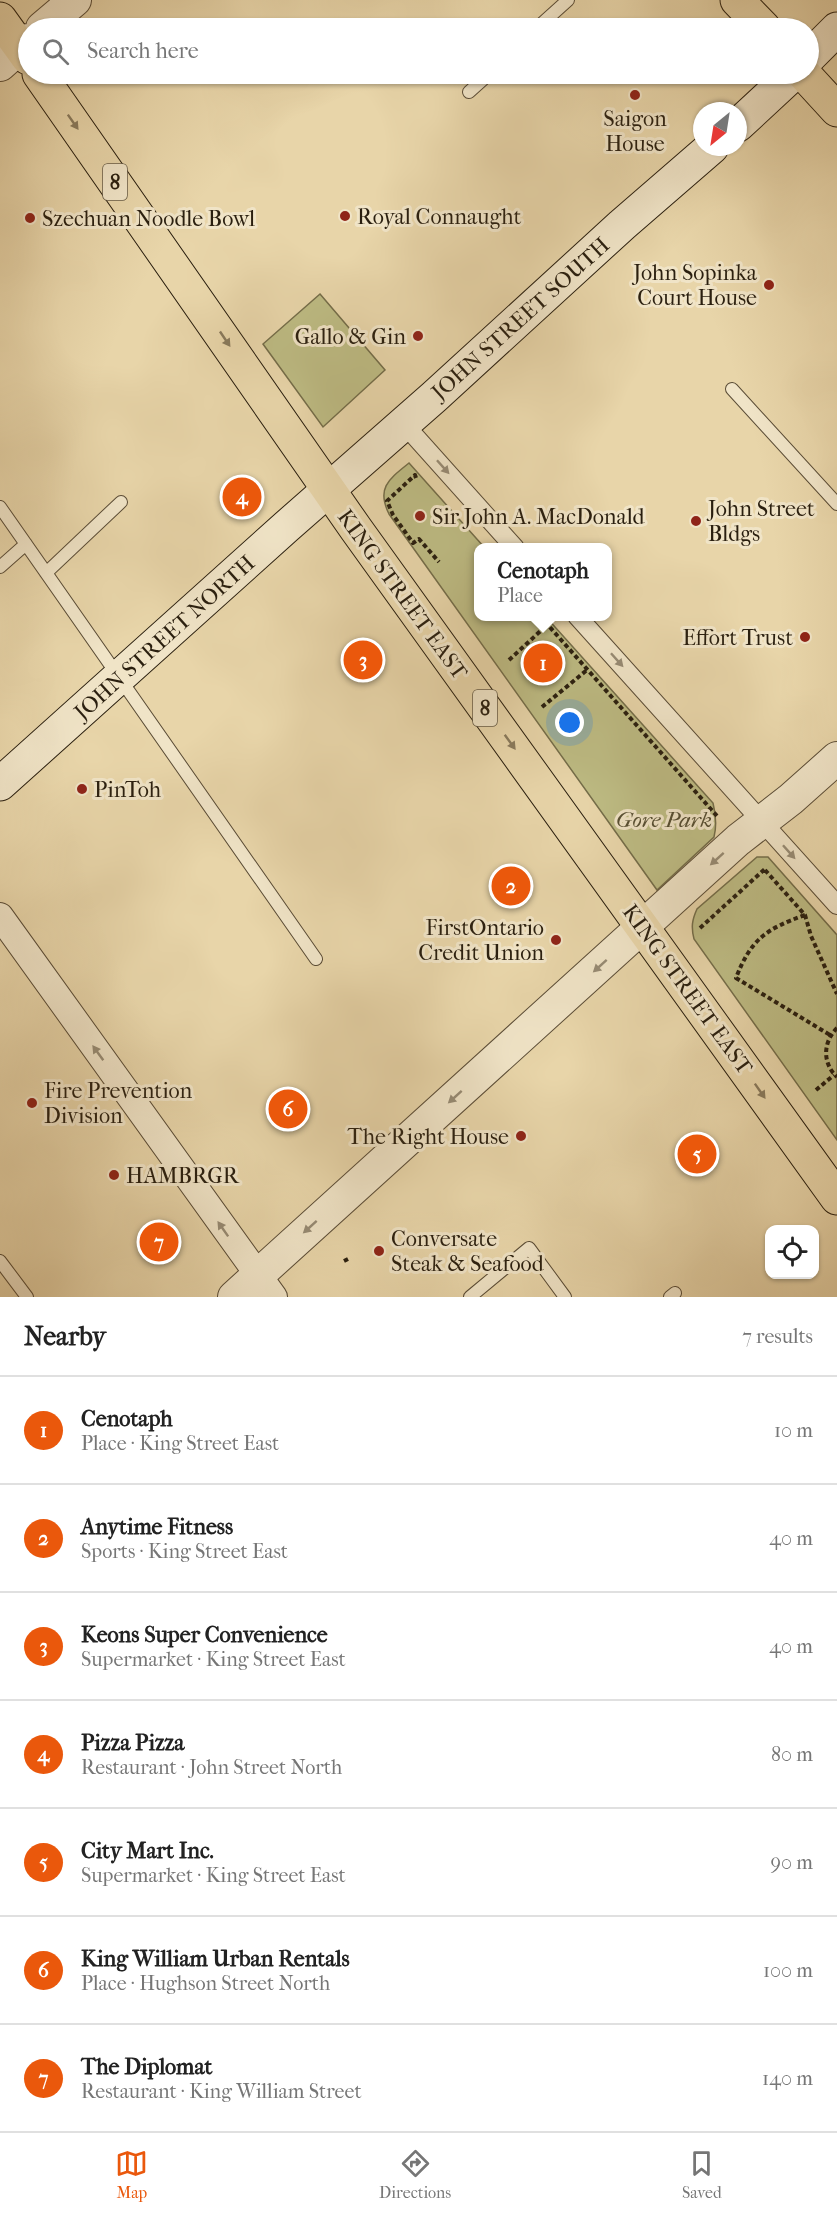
<!DOCTYPE html>
<meta charset="utf-8">
<style>
body{margin:0;font-family:"IM FELL French Canon",serif;background:#f6f6f6;color:#222}
.controls{position:absolute;right:18px;bottom:18px;display:grid;overflow:hidden;border-radius:12px;box-shadow:0 2px 4px #0004}
.controls button{width:54px;height:54px;display:grid;place-items:center;padding:0;border:0;border-bottom:2px solid #e0e0e0;background:#fff;color:#222;font:30px sans-serif}
.compass{position:absolute;left:693px;top:102px;width:54px;height:54px;border-radius:50%;background:#fff;box-shadow:0 2px 4px #0004;rotate:210deg}
.you{position:absolute;left:570px;top:723px;width:21px;height:21px;margin:-15px;border:4px solid #fff;border-radius:50%;background:#1a73e8;box-shadow:0 0 0 9px #1a73e833}
.badge{display:grid;place-items:center;width:39px;height:39px;border-radius:50%;background:#ea580c;color:#fff;font-size:20px;font-weight:700}
.pin{position:absolute;translate:-50% -50%;border:3px solid #fff;box-shadow:0 2px 6px #0006}
.popup{position:absolute;left:474px;top:543px;width:138px;height:78px;box-sizing:border-box;display:grid;place-content:center;border-radius:12px;background:#fff;filter:drop-shadow(0 2px 4px #0005);font-size:20px;white-space:nowrap;color:#767676}
.popup b{font-size:22px;color:#222}
.popup::after{content:'';position:absolute;left:50%;top:100%;margin-left:-12px;border:12px solid transparent;border-top-color:#fff}
.list{margin:0;padding:0;list-style:none}
h2{display:flex;justify-content:space-between;align-items:center;height:78px;margin:0;padding:0 24px;font-size:26px}
h2 small{font-size:20px;font-weight:400;color:#767676}
.list li{display:grid;grid-template-columns:39px 1fr auto;gap:18px;align-items:center;box-sizing:border-box;height:108px;padding:0 24px;border-top:2px solid #e0e0e0}
.list b{display:block;font-size:22px;white-space:nowrap}
.list p{margin:0;font-size:20px;white-space:nowrap;color:#767676}
.list em{font-size:20px;font-style:normal;color:#767676}
.icon{flex:none;width:33px;height:33px;fill:none;stroke:currentColor;stroke-width:2;stroke-linecap:round;stroke-linejoin:round}
.map{position:relative;flex:none;width:837px;height:1297px;overflow:hidden}
.search{position:absolute;background:#fff;box-shadow:0 2px 4px #0004;left:18px;right:18px;top:18px;height:66px;display:flex;align-items:center;gap:15px;box-sizing:border-box;padding:0 21px;border-radius:33px;color:#767676;font-size:22px}
.sheet{height:834px;background:#fff}
nav{display:flex;justify-content:space-around;align-items:center;box-sizing:border-box;height:84px;border-top:2px solid #e0e0e0;background:#fff;font-size:16px;color:#767676}
nav a{display:grid;justify-items:center;gap:3px}
nav .on{color:#ea580c}
.map>svg:first-child{display:block}
.green{fill:#bdbb83;stroke:#746d49;stroke-width:1.5}
.lines{fill:none;stroke-linecap:round;stroke-linejoin:round}
.service-casing{stroke:#5a4c36;stroke-width:14}
.pedestrian-casing{stroke:#5a4c36;stroke-width:20}
.minor-casing{stroke:#5a4c36;stroke-width:28}
.tertiary-casing{stroke:#5a4c36;stroke-width:34}
.secondary-casing{stroke:#2a1f0f;stroke-width:35}
.primary-casing{stroke:#2a1f0f;stroke-width:35}
.path{stroke:#2a1f0f;stroke-width:4;stroke-dasharray:4.5 3;stroke-linecap:butt}
.service{stroke:#f0e4c7;stroke-width:12}
.pedestrian{stroke:#f0e4c7;stroke-width:18}
.minor{stroke:#f0e4c7;stroke-width:26}
.tertiary{stroke:#f0e4c7;stroke-width:32}
.secondary{stroke:#f0e4c7;stroke-width:33}
.primary{stroke:#e8d5a9;stroke-width:33}
.oneway{fill:#897a5c}
.oneway2{fill:#978b74}
.poi-dot{fill:#8f2418;stroke:#f0e4c7;stroke-width:2}
.labels{text-anchor:middle;stroke-width:6;stroke-linejoin:round;paint-order:stroke}
.shield{fill:#f0e4c7;stroke:#655a46;stroke-width:1.5}
.shield-label{font-size:21px;font-weight:bold;fill:#2a1f0f}
.poi-label{font-size:22px;fill:#2a1f0f;stroke:#f0e4c7;text-anchor:start}
.street-label{font-size:22px;fill:#2a1f0f;stroke:#f0e4c7}
.park-label{font-size:22px;font-style:italic;fill:#564e32;stroke:#f0e4c7}
</style>
<div class="map">
<svg width="837" height="1297" viewBox="0 0 837 1297">
<rect width="100%" height="100%" fill="#e8d5a9"/>
<filter id="stains"><feTurbulence type="fractalNoise" baseFrequency=".00333" numOctaves="4"/><feColorMatrix values="0 0 0 0 .2 0 0 0 0 .09 0 0 0 0 .02 0 0 0 .5 -.17"/></filter>
<radialGradient id="worn" r=".72"><stop offset=".6" stop-color="#630" stop-opacity="0"/><stop offset="1" stop-color="#630" stop-opacity=".3"/></radialGradient>
<path class="green" d="M320 294 385 370 323 427 263 344Z
M409 463 484 547 478 548V616L546 617 713 803C716 815 717 825 714 837L657 890 389 514C376 488 389 479 409 463Z
M757 857H768L837 935V1140L694 939C691 927 692 920 697 909Z"/>
<g class="lines">
<g class="service-casing">
<path id="service" d="M537 28 568 0
M469 92 489 74
M732 389 837 504
M0 507 316 959
M0 567 26 544
M46 573 121 502
M0 1261 27 1297
M470 1297 529 1248 565 1297
M670 1297 675 1293"/>
</g>
<g class="pedestrian-casing">
<path id="pedestrian" d="M404 424 515 548
M577 616 837 905"/>
</g>
<g class="minor-casing">
<path id="minor" d="M0 916 274 1297"/>
</g>
<g class="tertiary-casing">
<path id="tertiary" d="M42 28 75 0
M0 65 28 40
M234 1297 738 840 791 799 837 758"/>
</g>
<g class="secondary-casing">
<path id="secondary" d="M808 58 837 29
M738 125 793 74
M0 784 286 527 434 397 622 225 712 147"/>
</g>
<g class="primary-casing">
<path id="primary" d="M737 0 764 28
M0 19 28 58
M39 74 356 529 837 1198
M804 74 837 110"/>
</g>
<path class="path" d="M416 478 415 475 387 501 393 515 413 543 419 539 439 562
M540 616 717 816
M509 660 547 625
M542 707 587 670
M765 870 805 915 811 936 837 994
M805 915C766 929 751 939 736 978L830 1035
M700 928 766 868
M837 1028C823 1042 822 1063 837 1077
M816 1090 834 1075
M344 1261 348 1259"/>
<use href="#service" class="service"/>
<use href="#pedestrian" class="pedestrian"/>
<use href="#minor" class="minor"/>
<use href="#tertiary" class="tertiary"/>
<use href="#secondary" class="secondary"/>
<use href="#primary" class="primary"/>
</g>
<defs><path id="oneway-solid" d="M-6-.8H1V-3.2L6.5 0L1 3.2V.8H-6Z" transform="scale(1.5)"/></defs>
<g class="oneway">
<use href="#oneway-solid" transform="translate(73 122) rotate(55)"/>
<use href="#oneway-solid" transform="translate(225 339) rotate(56)"/>
<use href="#oneway-solid" transform="translate(510 742) rotate(54)"/>
<use href="#oneway-solid" transform="translate(760 1091) rotate(55)"/>
</g>
<g class="oneway2">
<use href="#oneway-solid" transform="translate(443 467) rotate(48)"/>
<use href="#oneway-solid" transform="translate(617 660) rotate(48)"/>
<use href="#oneway-solid" transform="translate(789 852) rotate(48)"/>
<use href="#oneway-solid" transform="translate(717 859) rotate(138)"/>
<use href="#oneway-solid" transform="translate(600 966) rotate(138)"/>
<use href="#oneway-solid" transform="translate(98 1053) rotate(-126)"/>
<use href="#oneway-solid" transform="translate(455 1097) rotate(138)"/>
<use href="#oneway-solid" transform="translate(310 1227) rotate(138)"/>
<use href="#oneway-solid" transform="translate(223 1229) rotate(-125)"/>
</g>
<g class="poi-dot">
<circle cx="635" cy="95" r="6"/>
<circle cx="345" cy="216" r="6"/>
<circle cx="30" cy="218" r="6"/>
<circle cx="769" cy="285" r="6"/>
<circle cx="418" cy="336" r="6"/>
<circle cx="420" cy="516" r="6"/>
<circle cx="696" cy="521" r="6"/>
<circle cx="805" cy="637" r="6"/>
<circle cx="82" cy="789" r="6"/>
<circle cx="556" cy="940" r="6"/>
<circle cx="32" cy="1103" r="6"/>
<circle cx="521" cy="1136" r="6"/>
<circle cx="114" cy="1175" r="6"/>
<circle cx="379" cy="1251" r="6"/>
</g>
<g class="labels">
<g class="shield">
<rect x="103" y="164" width="24" height="36" rx="4.5"/>
<rect x="473" y="690" width="24" height="36" rx="4.5"/>
</g>
<g class="shield-label">
<text x="115" y="189">8</text>
<text x="485" y="715">8</text>
</g>
<g class="poi-label">
<text x="635" y="126" text-anchor="middle">Saigon<tspan x="635" dy="25">House</tspan></text>
<text x="357" y="224">Royal Connaught</text>
<text x="42" y="226">Szechuan Noodle Bowl</text>
<text x="757" y="280" text-anchor="end">John Sopinka<tspan x="757" dy="25">Court House</tspan></text>
<text x="406" y="344" text-anchor="end">Gallo &amp; Gin</text>
<text x="708" y="516">John Street<tspan x="708" dy="25">Bldgs</tspan></text>
<text x="432" y="524">Sir John A. MacDonald</text>
<text x="793" y="645" text-anchor="end">Effort Trust</text>
<text x="94" y="797">PinToh</text>
<text x="544" y="935" text-anchor="end">FirstOntario<tspan x="544" dy="25">Credit Union</tspan></text>
<text x="44" y="1098">Fire Prevention<tspan x="44" dy="25">Division</tspan></text>
<text x="509" y="1144" text-anchor="end">The Right House</text>
<text x="126" y="1183">HAMBRGR</text>
<text x="391" y="1246">Conversate<tspan x="391" dy="25">Steak &amp; Seafood</tspan></text>
</g>
<g class="street-label">
<text transform="translate(520 318) rotate(-42)" y="8">JOHN STREET SOUTH</text>
<text transform="translate(403 594) rotate(54)" y="8">KING STREET EAST</text>
<text transform="translate(164 637) rotate(-42)" y="8">JOHN STREET NORTH</text>
<text transform="translate(688 989) rotate(54)" y="8">KING STREET EAST</text>
</g>
<g class="park-label">
<text x="664" y="827">Gore Park</text>
</g>
</g>
<rect width="100%" height="100%" filter="url(#stains)"/>
<rect width="100%" height="100%" fill="url(#worn)"/>
</svg>
<div class="controls">
<button><svg class="icon" aria-label="locate" viewBox="0 0 24 24"><circle cx="12" cy="12" r="6"/><path d="M12 2v4M12 18v4M2 12h4M18 12h4"/></svg></button>
</div>
<svg class="compass" viewBox="-18 -18 36 36"><path d="M0-13l5 13h-10z" fill="#e53935"/><path d="M0 13l5-13h-10z" fill="#767676"/></svg>
<div class="you"></div>
<div class="pin badge" style="left:543px;top:663px">1</div>
<div class="popup"><b>Cenotaph</b>Place</div>
<div class="pin badge" style="left:511px;top:886px">2</div>
<div class="pin badge" style="left:363px;top:660px">3</div>
<div class="pin badge" style="left:242px;top:497px">4</div>
<div class="pin badge" style="left:697px;top:1154px">5</div>
<div class="pin badge" style="left:288px;top:1109px">6</div>
<div class="pin badge" style="left:159px;top:1242px">7</div>
<div class="search"><svg class="icon" aria-label="search" viewBox="0 0 24 24"><circle cx="10" cy="10" r="6"/><path d="M15 15l6 6"/></svg>Search here</div>
</div>
<section class="sheet">
<h2>Nearby<small>7 results</small></h2>
<ul class="list">
<li><span class="badge">1</span><div><b>Cenotaph</b><p>Place · King Street East</p></div><em>10 m</em></li>
<li><span class="badge">2</span><div><b>Anytime Fitness</b><p>Sports · King Street East</p></div><em>40 m</em></li>
<li><span class="badge">3</span><div><b>Keons Super Convenience</b><p>Supermarket · King Street East</p></div><em>40 m</em></li>
<li><span class="badge">4</span><div><b>Pizza Pizza</b><p>Restaurant · John Street North</p></div><em>80 m</em></li>
<li><span class="badge">5</span><div><b>City Mart Inc.</b><p>Supermarket · King Street East</p></div><em>90 m</em></li>
<li><span class="badge">6</span><div><b>King William Urban Rentals</b><p>Place · Hughson Street North</p></div><em>100 m</em></li>
<li><span class="badge">7</span><div><b>The Diplomat</b><p>Restaurant · King William Street</p></div><em>140 m</em></li>
</ul>
</section>
<nav>
<a class="on"><svg class="icon" aria-label="map" viewBox="0 0 24 24"><path d="M3 6l6-2 6 2 6-2v14l-6 2-6-2-6 2zM9 4v14M15 6v14"/></svg>Map</a>
<a><svg class="icon" aria-label="directions" viewBox="0 0 24 24"><path d="M12 3l9 9-9 9-9-9zM9 14v-3h6M13 9l2 2-2 2"/></svg>Directions</a>
<a><svg class="icon" aria-label="saved" viewBox="0 0 24 24"><path d="M7 4h10v16l-5-4-5 4z"/></svg>Saved</a>
</nav>
